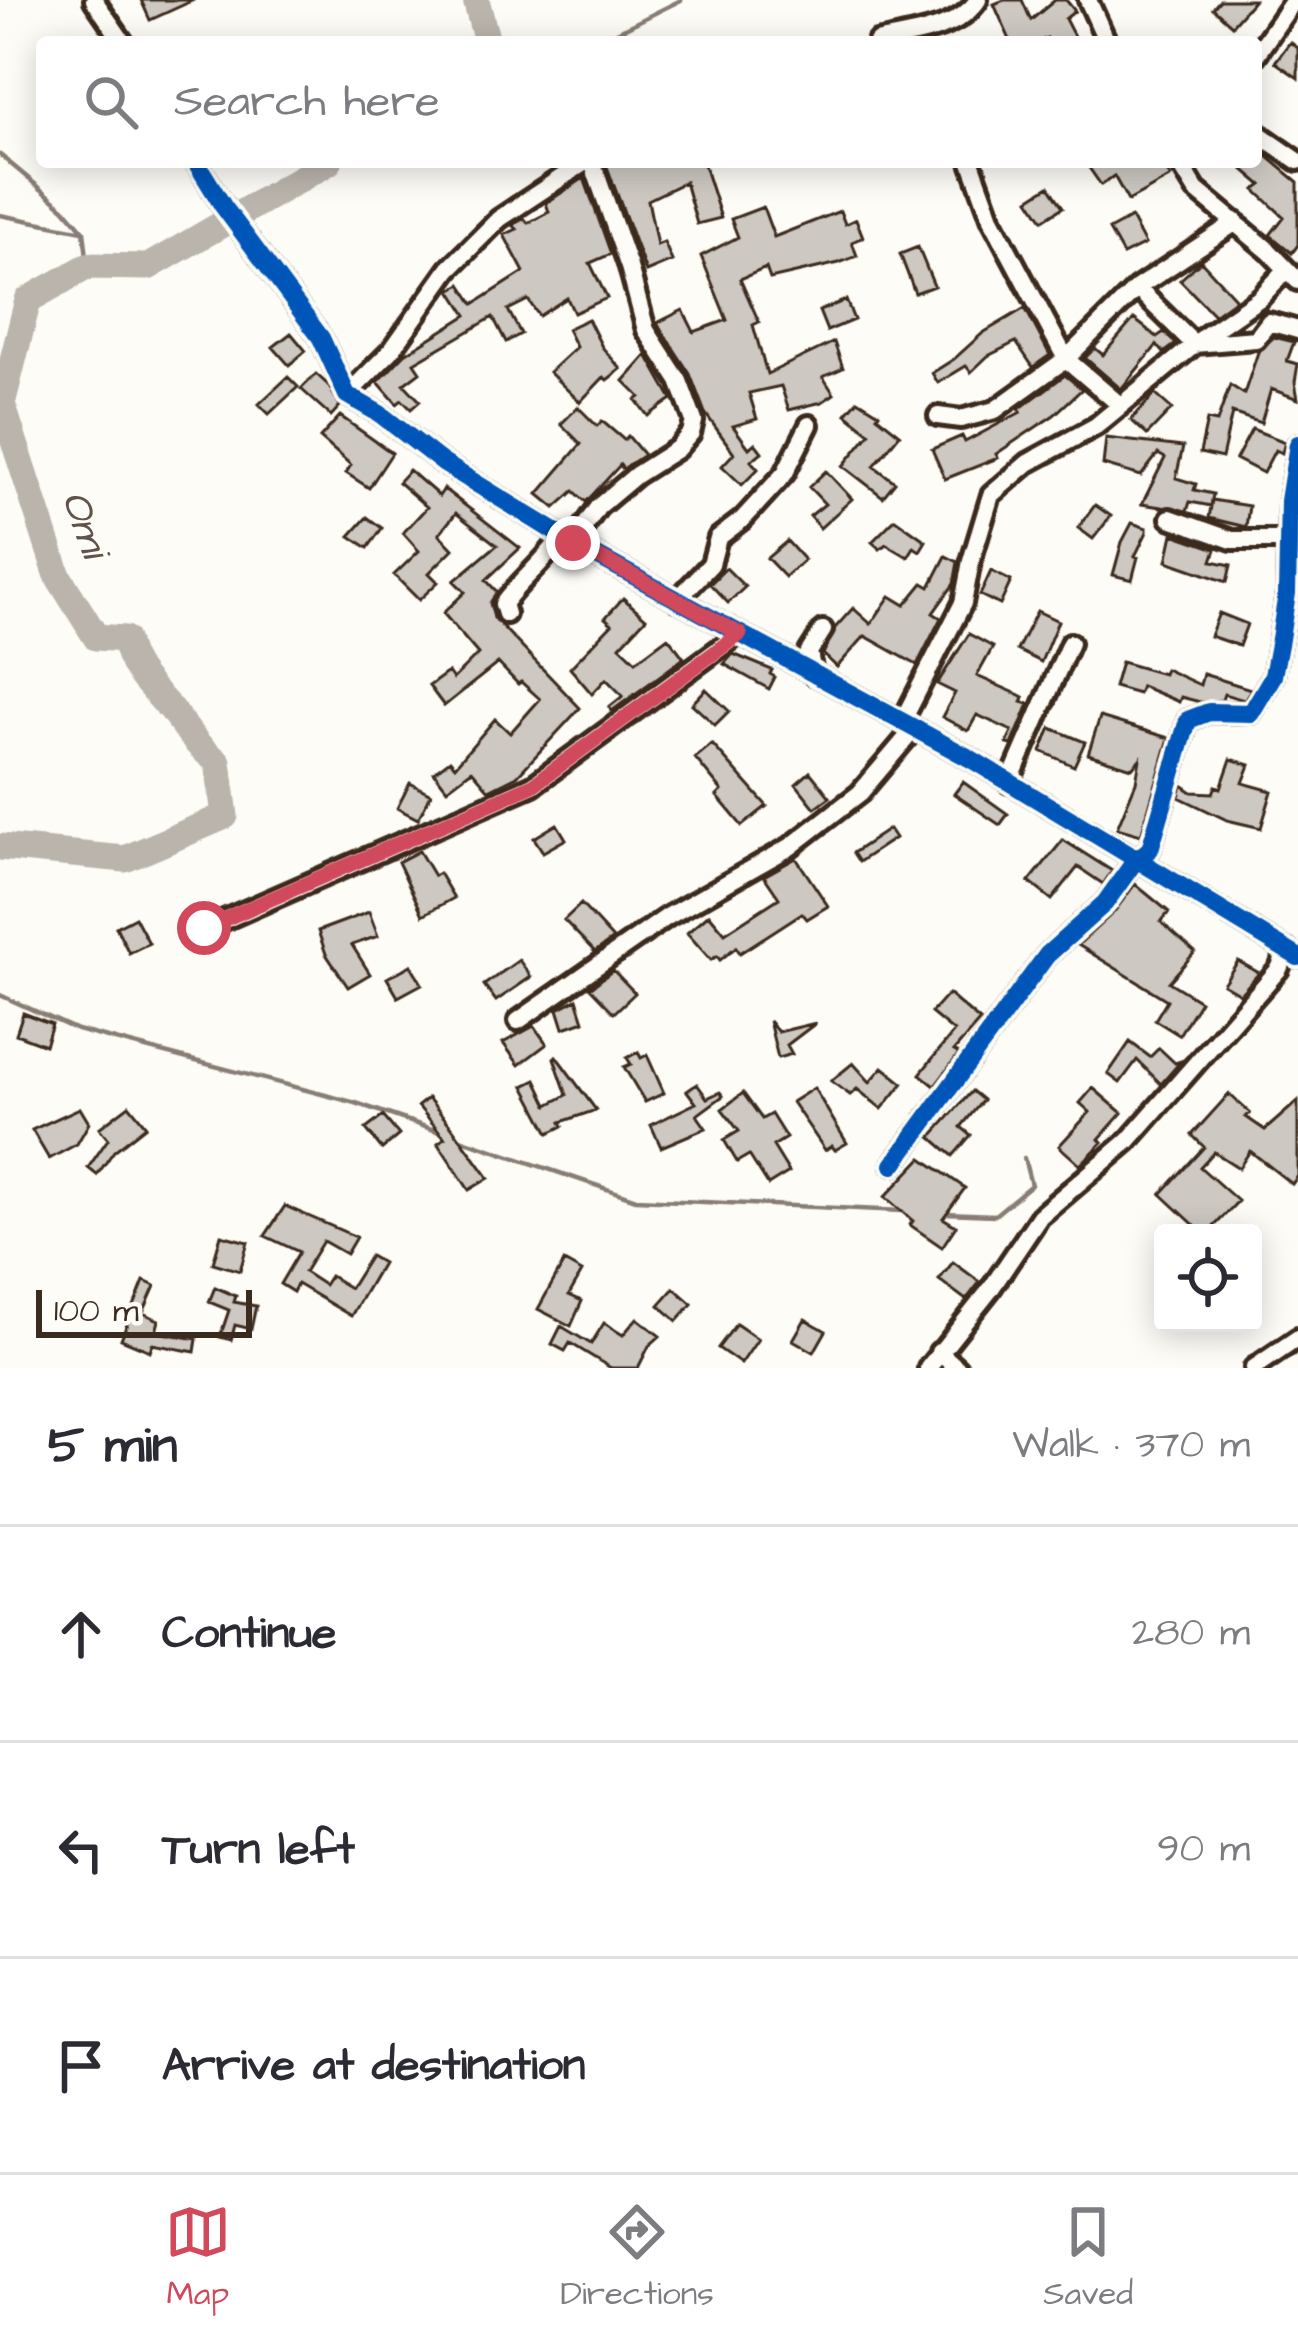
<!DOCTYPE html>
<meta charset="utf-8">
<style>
body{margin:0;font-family:"Architects Daughter",sans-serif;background:#f7f7f7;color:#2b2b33}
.controls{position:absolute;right:36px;bottom:36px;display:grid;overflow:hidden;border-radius:12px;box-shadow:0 6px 30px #0003}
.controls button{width:108px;height:108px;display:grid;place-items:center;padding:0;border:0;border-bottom:3px solid #e1e1e2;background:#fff;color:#2b2b33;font:60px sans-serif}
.scale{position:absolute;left:36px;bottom:30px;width:216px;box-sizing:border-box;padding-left:12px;border:6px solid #3b2a1e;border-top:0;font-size:33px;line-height:42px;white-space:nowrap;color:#3b2a1e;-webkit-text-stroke:9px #fdfcf7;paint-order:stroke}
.stop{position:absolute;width:36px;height:36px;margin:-27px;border:9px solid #d1495b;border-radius:50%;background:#fff}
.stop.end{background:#d1495b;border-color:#fff;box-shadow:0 3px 12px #0008}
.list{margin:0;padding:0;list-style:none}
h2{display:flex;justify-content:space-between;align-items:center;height:156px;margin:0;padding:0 48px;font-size:51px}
h2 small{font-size:39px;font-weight:400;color:#7c7c81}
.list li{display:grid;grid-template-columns:78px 1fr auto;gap:36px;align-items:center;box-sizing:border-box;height:216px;padding:0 48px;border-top:3px solid #e1e1e2}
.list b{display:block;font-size:45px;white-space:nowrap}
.list em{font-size:39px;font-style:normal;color:#7c7c81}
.icon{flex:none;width:66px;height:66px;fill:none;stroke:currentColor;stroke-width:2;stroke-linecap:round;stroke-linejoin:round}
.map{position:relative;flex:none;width:1298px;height:1368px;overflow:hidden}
.search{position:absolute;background:#fff;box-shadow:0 6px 30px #0003;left:36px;right:36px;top:36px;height:132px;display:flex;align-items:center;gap:30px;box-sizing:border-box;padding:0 42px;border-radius:12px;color:#7c7c81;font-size:45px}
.sheet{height:804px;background:#fff}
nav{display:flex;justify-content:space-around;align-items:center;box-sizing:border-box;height:168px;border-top:3px solid #e1e1e2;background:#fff;font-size:33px;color:#7c7c81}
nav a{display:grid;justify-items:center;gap:6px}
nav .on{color:#d1495b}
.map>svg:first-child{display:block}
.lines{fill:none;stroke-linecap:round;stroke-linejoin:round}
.stream{stroke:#887d74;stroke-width:4.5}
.river{stroke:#bbb4ad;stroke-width:27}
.building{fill:#cdc8c2;stroke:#3b2a1e;stroke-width:3}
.minor-casing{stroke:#3b2a1e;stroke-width:26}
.minor{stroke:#fdfcf7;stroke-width:16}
.cycleway-casing{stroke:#fdfcf7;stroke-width:26}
.cycleway{stroke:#0057b8;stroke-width:18}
.route{stroke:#d1495b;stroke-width:15}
.labels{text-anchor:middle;stroke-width:10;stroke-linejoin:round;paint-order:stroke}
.water-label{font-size:42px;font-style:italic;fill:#615349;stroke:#fdfcf7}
</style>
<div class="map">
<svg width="1298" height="1368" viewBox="0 0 1298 1368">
<rect width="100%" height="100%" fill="#fdfcf7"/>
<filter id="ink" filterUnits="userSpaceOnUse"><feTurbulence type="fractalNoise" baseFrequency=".00833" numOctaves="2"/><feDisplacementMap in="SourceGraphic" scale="24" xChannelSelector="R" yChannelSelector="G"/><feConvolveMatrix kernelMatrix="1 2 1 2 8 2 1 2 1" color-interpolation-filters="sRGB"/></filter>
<g filter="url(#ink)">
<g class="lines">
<path class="stream" d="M597 42 681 0
M0 155 64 208 84 231 88 266
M0 215 83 231
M0 995 77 1030 356 1103 440 1132
M457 1138 636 1199 903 1211
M944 1213 995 1215 1031 1185 1024 1158"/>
<path class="river" d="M476 0 487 42
M0 847 125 859 225 816 218 762C192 742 192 735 173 712 152 687 131 672 125 639L96 637 58 576 2 404 28 300 88 266 148 267 329 162"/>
</g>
<path class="building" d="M141 0H194L150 20Z
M1004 0H1022L1031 20 1055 0H1066L1075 11 1065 19 1077 42H1049L1047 38 1038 42H1011L994 4Z
M1220 0H1254L1232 25 1213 8Z
M1290 42 1298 48V78L1275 62Z
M1256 147 1298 182V245L1292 253 1270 235 1284 217 1255 190 1262 185 1235 162H1256Z
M611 162H703L721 218 697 224 685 182 648 200 657 245 664 242 672 261 646 272 606 164Z
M1085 162H1159L1171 177 1128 201 1114 176 1101 185Z
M584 178 611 254 590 263 607 298 574 313 567 298 539 316 528 300 508 310 521 334 506 342 493 317 414 363 420 372 404 384 420 401 411 409 402 400 397 404 378 382 405 354 467 315 451 290 461 284 474 304 524 272 504 235 517 229 513 225 524 218 528 223 549 212 546 203Z
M1049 186 1063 207 1043 220 1029 199Z
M763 207 774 237 840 211 845 224 856 219 863 237 852 242 857 256 839 263 770 279 766 268 740 279 759 322 753 325 767 374 834 342 843 368 823 377 834 394 822 402 789 410 781 386 749 393 757 419 733 426 749 448 755 443 762 452 751 461 758 469 742 485 722 466 734 453 705 413 690 374 657 323 683 310 694 332 727 320 701 256 738 237 731 219Z
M1131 218 1145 244 1123 255 1109 230Z
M918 247 934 286 915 293 900 254Z
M1201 261 1236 299 1214 315 1180 280Z
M846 300 854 320 827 331 819 311Z
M1025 308 1050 355 1033 367 1016 342 988 356 971 372 966 366 938 383 932 373 954 359 983 333Z
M588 319 602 347 621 369 607 380 604 377 580 402 549 372 576 347 567 329Z
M1134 319 1157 337 1164 332 1176 344 1164 353 1157 345 1121 389 1085 358 1095 348 1103 355Z
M291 333 306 351 289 365 273 347Z
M1274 337 1294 342 1287 361 1298 364 1295 382 1298 399 1271 389 1261 423 1232 413 1222 458 1200 453 1207 420 1217 422 1230 385 1244 394 1258 352Z
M647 355 672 399 648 416 636 400 640 397 624 381Z
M316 374 328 385 340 406 331 416 301 389Z
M1065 375 1082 389 1054 415 996 454 998 458 945 479 932 449 962 436 965 442 1021 412 1019 409Z
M288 377 298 387 269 414 259 404Z
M1155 394 1172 409 1147 435 1131 420Z
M858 400 879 413 877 416 900 434 874 466 895 482 883 497 843 466 870 433 846 414Z
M578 407 597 426 602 421 624 440 628 436 644 455 623 469 620 465 586 502 574 491 555 508 538 494 581 444 561 424Z
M340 416 392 453 369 488 346 473 351 465 320 438Z
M1252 429 1285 442 1282 453 1275 450 1263 473 1236 459Z
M1106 438 1183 447 1176 478 1196 484 1194 490 1213 494 1211 506 1190 502 1187 511 1142 504 1165 458 1158 454 1141 476 1103 465Z
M409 470 439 496 444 489 520 548 486 580 497 592 490 603 494 618 580 708 517 776 489 790 472 770 447 789 434 772 450 760 455 766 495 719 510 733 540 699 521 682 518 684 498 663 444 706 429 686 448 672 453 679 478 654 443 613 465 592 454 581 497 545 456 513 439 534 453 549 429 573 438 582 419 600 394 575 419 551 403 533 427 507 398 482Z
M826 471 852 499 820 528 810 516 825 504 809 487Z
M1212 500 1249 506 1246 527 1209 518Z
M1095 505 1111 516 1093 539 1078 528Z
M367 517 382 528 368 548 350 536Z
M895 519 926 541 920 551 914 547 908 557 886 544 880 549 872 542Z
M1132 523 1147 528V532L1135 556 1138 557 1132 580 1113 575 1122 542Z
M1173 534 1216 549 1212 561 1231 565 1227 582 1167 561Z
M787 541 804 560 785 577 767 558Z
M946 556 958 562 954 584 933 613 941 618 917 665 865 636 837 667 823 654 835 628 853 608 871 624 890 596 905 605 923 583 930 587Z
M726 568 745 587 728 603 710 584Z
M991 571 1011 581 1000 605 980 595Z
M623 598 646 618 620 646 636 661 668 637 684 658 612 711 609 707 623 696 606 679 592 694 570 668 612 624 605 618Z
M1037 611 1058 621 1041 662 1017 650Z
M1219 613 1247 624 1239 646 1210 636Z
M969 634 993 647 977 676 1024 697 1022 702 1029 704 1012 745 1007 744 1012 731 977 715 968 731 942 717 955 693 937 684Z
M733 654 772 670 770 674 775 677 769 689 724 664Z
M1121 662 1163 674 1165 669 1200 685 1203 674 1251 689 1244 700 1224 694 1222 700 1200 702 1181 697 1179 702 1141 686 1138 694 1114 687Z
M706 689 729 711 715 725 692 704Z
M1100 717 1169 738 1141 835 1117 828 1136 782 1140 759 1132 768 1088 754Z
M1051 728 1085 742 1074 766 1041 751Z
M712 744 767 806 742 826 717 796 722 791 695 758Z
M1231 759 1250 765 1243 783 1272 791 1261 828 1227 820 1179 797 1182 785 1192 792 1213 793 1216 786 1221 788Z
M810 772 830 797 815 808 796 784Z
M963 782 1008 814 1000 825 954 794Z
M410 783 431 794 418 819 397 808Z
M557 824 566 839 543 852 534 838Z
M889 829 895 838 859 862 853 853Z
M1063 840 1112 871 1103 884 1078 867 1052 900 1029 882Z
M419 851 434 876 439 873 454 898 423 915 398 862Z
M796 858 828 906 807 919 802 913 740 953 736 947 720 960 717 956 711 960 687 933 709 914 725 933 779 898 764 876Z
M1135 884 1169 912 1161 922 1195 952 1169 982 1200 1001 1179 1035 1155 1020 1167 1000 1078 945 1114 912Z
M581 904 613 939 595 952 564 920Z
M369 912 378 936 352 945 370 974 348 987 326 954 318 931Z
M135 917 149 943 129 953 116 927Z
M519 960 531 977 496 1001 484 985Z
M1238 961 1259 973 1240 994 1223 984Z
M411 965 422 984 398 997 387 978Z
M613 970 635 993 614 1013 590 988Z
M948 994 980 1021 954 1051 959 1054 935 1086 920 1074 954 1032 931 1013Z
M577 999 584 1021 564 1028 558 1009Z
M23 1013 52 1024 45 1045 16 1034Z
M769 1021 778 1032 816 1023 787 1045 792 1054 778 1058Z
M534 1026 547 1044 519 1065 503 1043Z
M1130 1042 1150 1057 1159 1048 1175 1063 1181 1061 1161 1084 1137 1060 1120 1083 1108 1074Z
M638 1052 641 1058 647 1055 664 1093 645 1102 624 1067 631 1064 627 1058Z
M556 1056 596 1110 561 1122 563 1126 549 1133 524 1086 536 1080 548 1105 567 1095 554 1058Z
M853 1063 870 1082 883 1067 903 1083 882 1109 857 1089 850 1095 831 1081Z
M697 1084 707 1098 720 1092 723 1096 697 1115 706 1128 661 1147 651 1125 696 1103 687 1091Z
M814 1088 847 1143 835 1150 832 1146 825 1150 792 1102Z
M1093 1088 1122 1113 1099 1139 1103 1142 1080 1165 1059 1146 1090 1112 1080 1103Z
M972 1091 983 1100 961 1127 971 1135 953 1156 931 1137Z
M743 1093 762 1119 771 1114 786 1138 773 1146 789 1172 768 1185 749 1155 737 1162 724 1140 739 1131 722 1109Z
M1229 1094 1250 1113 1246 1117 1265 1130 1298 1101V1176L1292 1184 1250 1151 1239 1168 1214 1152 1200 1167 1238 1201 1208 1233H1203L1161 1194 1204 1147 1192 1135Z
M428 1098 452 1127 489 1178 469 1190 438 1143 445 1138 418 1106Z
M129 1105 146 1126 114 1151 97 1175 88 1168 108 1139 99 1128Z
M80 1108 89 1123 77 1144 49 1159 32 1130Z
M383 1116 399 1135 382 1149 366 1129Z
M922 1158 965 1188 943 1218 956 1226 942 1247 910 1225 913 1221 885 1197Z
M285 1206 356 1237 346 1254 323 1241 304 1272 324 1285 330 1276 350 1288 370 1256 382 1263 351 1316 297 1284 293 1292 280 1284 299 1252 265 1236Z
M221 1235 248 1242 240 1271 213 1263Z
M564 1262 582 1272 569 1295 582 1301 571 1326 538 1309Z
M953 1262 980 1282 966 1300 939 1280Z
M144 1281 155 1286 143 1313 159 1320 156 1332 197 1339 195 1352 152 1344 150 1351 121 1339Z
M215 1287 236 1296 234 1302 256 1306 251 1329 235 1325 231 1340 220 1337 229 1310 209 1302Z
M674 1288 692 1304 677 1321 659 1305Z
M637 1318 660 1336 649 1346 638 1368H611L570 1343 565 1351 552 1344 561 1326 591 1344 604 1323 623 1335Z
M805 1319 826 1331 814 1352 793 1340Z
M736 1324 758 1339 741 1364 718 1348Z"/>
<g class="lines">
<g class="minor-casing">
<path id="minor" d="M94 0 123 42
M1088 0 1107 42
M877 42C911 34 957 31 978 0
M1256 55 1294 0
M1256 132 1298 161
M196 162 223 206 321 338 347 395 380 414 443 463 573 543 971 759 1298 957
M971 162 992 220 1066 359 1120 405
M1179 162 1196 190 1269 251 1298 281
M1137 288 1194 344 1256 339 1269 322 1298 330
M347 395 391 351 449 269 499 219 585 162
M938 416 961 419 995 410 1066 359 1137 288 1236 222
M1170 518 1232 540H1290
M573 543 598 507 636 475 677 449 691 433 694 421 679 381 646 330 629 267 592 162
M677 600 711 564 718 538 743 519 785 473 809 425
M506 614 503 604C521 579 545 562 562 536
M813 674 809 652 823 630
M902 722 963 603 971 561 991 495 1028 463 1096 426 1205 336 1260 298 1286 270
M1009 783 1070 643
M204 929 533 785 739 634
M518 1021 667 917 790 847 860 793 914 729
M893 1165 1047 955 1105 903 1135 861 1150 849 1188 720 1209 712 1251 713 1273 676 1280 639 1287 593 1289 501 1298 444
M939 1352 957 1368
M928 1368 990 1290 1040 1216 1128 1141 1279 969 1287 950
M1254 1368 1298 1338"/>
</g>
<use href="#minor" class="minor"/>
<g class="cycleway-casing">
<path id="cycleway" d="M196 162 223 206 321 338 347 395 380 414 443 463 573 543 971 759 1298 957
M893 1165 1047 955 1105 903 1135 861 1150 849 1188 720 1209 712 1251 713 1273 676 1280 639 1287 593 1289 501 1298 444"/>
</g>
<use href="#cycleway" class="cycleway"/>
</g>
</g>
<g class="lines" filter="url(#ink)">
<path class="route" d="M204 928 533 785 740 634 573 543"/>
</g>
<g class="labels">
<g class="water-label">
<text transform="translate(87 523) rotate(70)" y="15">Omi</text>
</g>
</g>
</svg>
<div class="controls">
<button><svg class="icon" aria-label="locate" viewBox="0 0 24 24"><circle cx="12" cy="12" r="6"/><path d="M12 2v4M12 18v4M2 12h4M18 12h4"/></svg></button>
</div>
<div class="scale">100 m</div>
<div class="stop" style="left:204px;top:928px"></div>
<div class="stop end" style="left:573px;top:543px"></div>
<div class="search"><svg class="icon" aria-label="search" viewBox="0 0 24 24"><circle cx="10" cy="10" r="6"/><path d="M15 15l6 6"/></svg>Search here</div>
</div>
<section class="sheet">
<h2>5 min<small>Walk · 370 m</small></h2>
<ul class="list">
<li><svg class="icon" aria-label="ahead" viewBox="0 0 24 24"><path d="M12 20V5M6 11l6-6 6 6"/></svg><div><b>Continue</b></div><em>280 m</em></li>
<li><svg class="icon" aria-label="left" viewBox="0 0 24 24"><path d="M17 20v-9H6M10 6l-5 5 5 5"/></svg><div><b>Turn left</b></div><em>90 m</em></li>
<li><svg class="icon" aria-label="arrive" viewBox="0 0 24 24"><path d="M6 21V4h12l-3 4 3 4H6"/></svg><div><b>Arrive at destination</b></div></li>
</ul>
</section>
<nav>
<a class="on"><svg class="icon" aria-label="map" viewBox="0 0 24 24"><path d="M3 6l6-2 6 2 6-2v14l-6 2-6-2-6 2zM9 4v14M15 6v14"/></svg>Map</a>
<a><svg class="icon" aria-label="directions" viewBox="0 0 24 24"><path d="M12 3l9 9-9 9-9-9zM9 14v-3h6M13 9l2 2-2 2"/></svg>Directions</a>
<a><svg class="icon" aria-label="saved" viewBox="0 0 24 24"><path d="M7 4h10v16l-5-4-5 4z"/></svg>Saved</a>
</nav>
